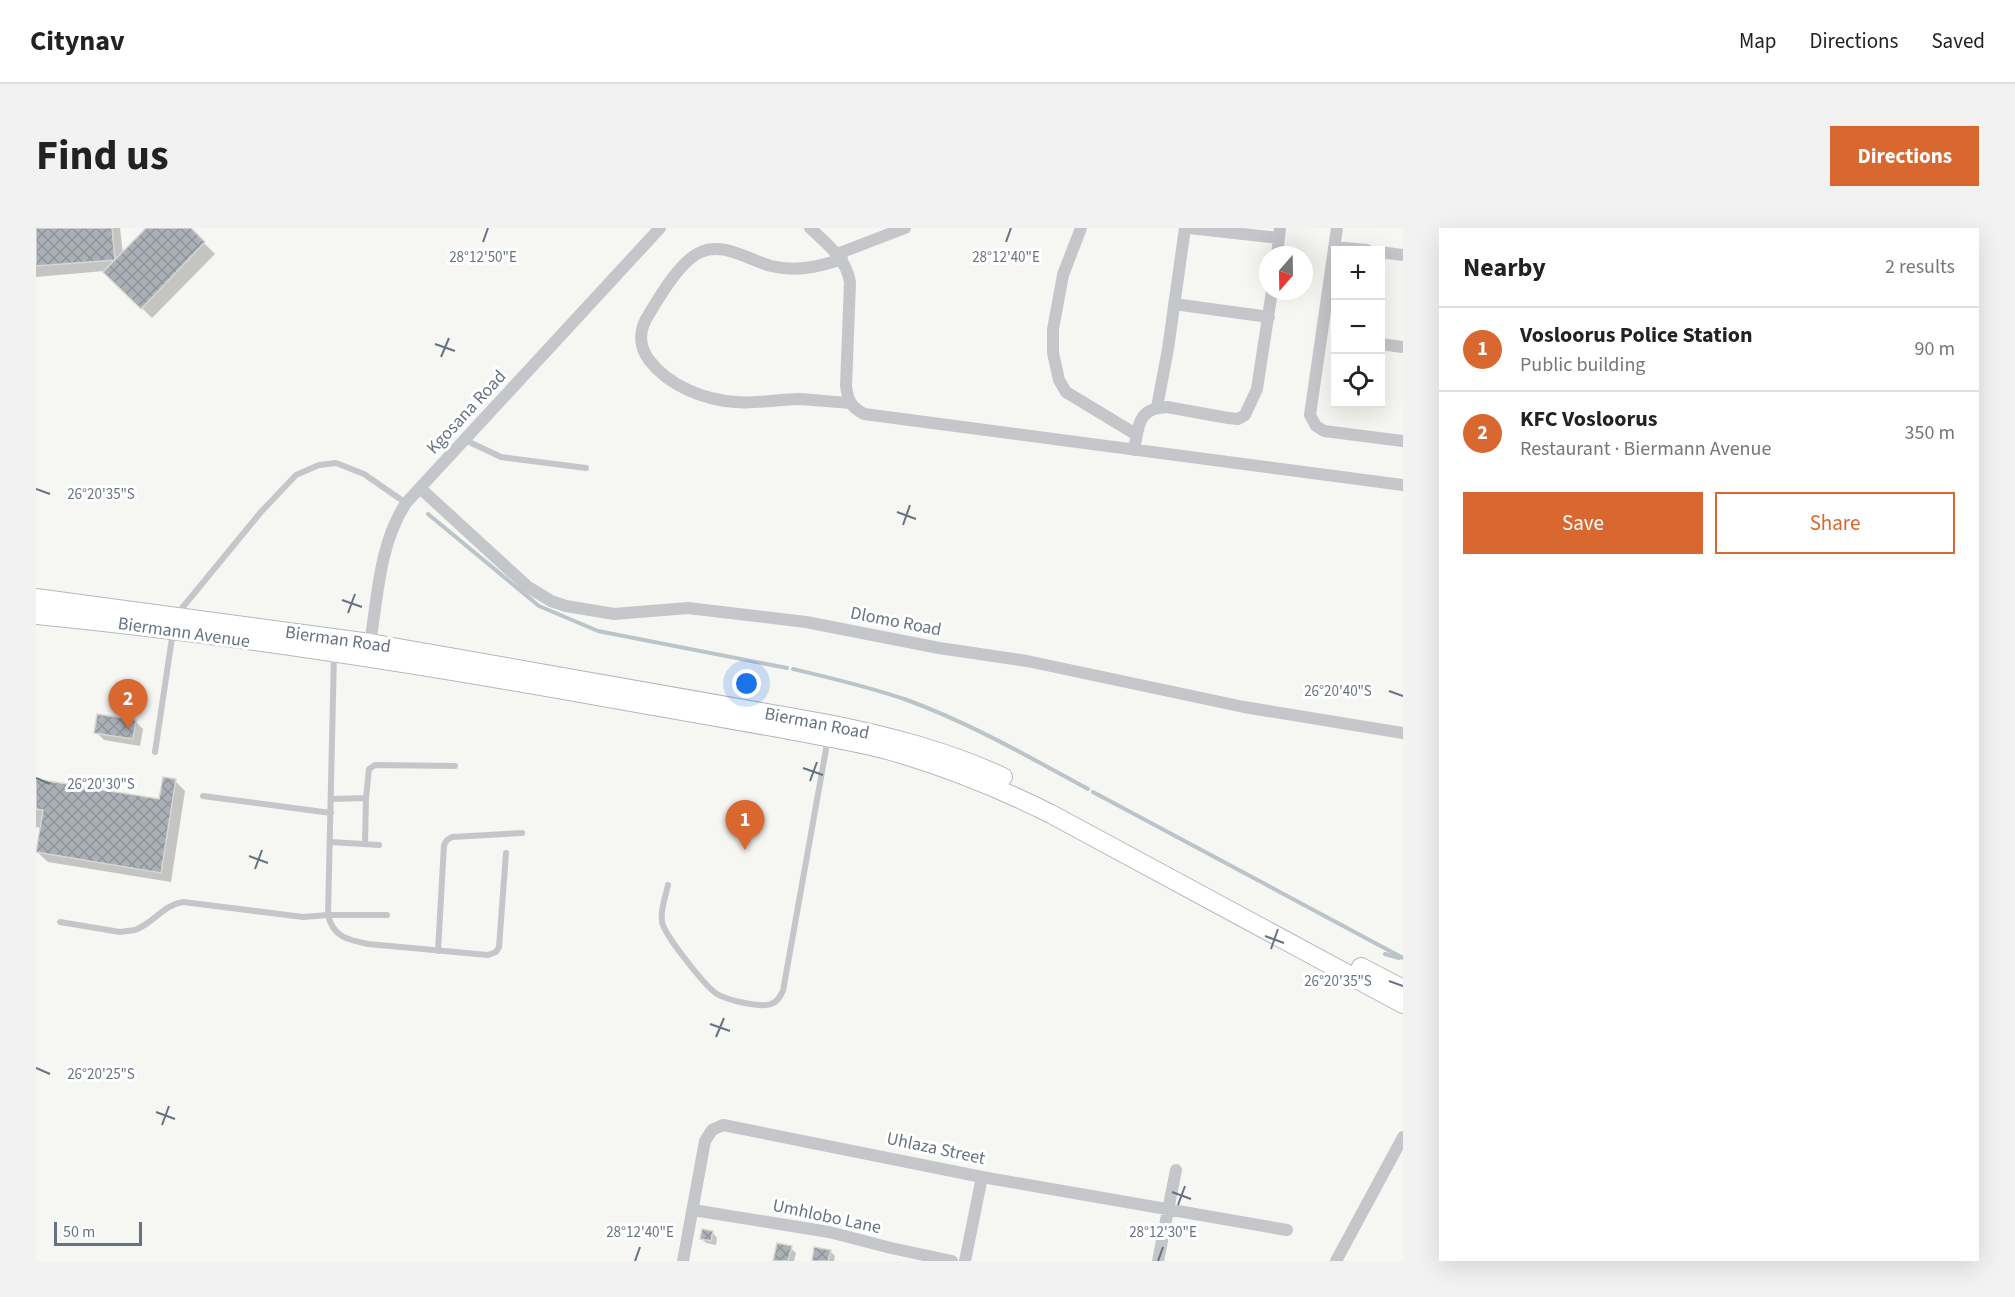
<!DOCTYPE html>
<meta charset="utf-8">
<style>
body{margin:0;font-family:"Source Sans 3",sans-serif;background:#f2f2f2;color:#222}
.controls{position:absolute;right:18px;top:18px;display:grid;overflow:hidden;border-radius:0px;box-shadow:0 6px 24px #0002}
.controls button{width:54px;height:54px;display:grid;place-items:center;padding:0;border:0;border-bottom:2px solid #e0e0e0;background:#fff;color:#222;font:30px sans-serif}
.compass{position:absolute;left:1223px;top:18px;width:54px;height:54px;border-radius:50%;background:#fff;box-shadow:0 6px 24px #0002;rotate:200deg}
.scale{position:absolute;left:18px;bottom:15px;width:88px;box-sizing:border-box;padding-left:6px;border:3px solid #677382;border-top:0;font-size:16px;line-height:21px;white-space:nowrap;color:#677382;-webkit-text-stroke:4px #fff;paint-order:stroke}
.you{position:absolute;left:711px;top:456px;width:21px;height:21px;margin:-15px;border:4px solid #fff;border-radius:50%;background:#1a73e8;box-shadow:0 0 0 9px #1a73e833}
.badge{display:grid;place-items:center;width:39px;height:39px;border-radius:50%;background:#d96830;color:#fff;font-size:20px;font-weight:700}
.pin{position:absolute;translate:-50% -50px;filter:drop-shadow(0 2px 3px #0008)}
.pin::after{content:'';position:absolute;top:32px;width:21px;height:18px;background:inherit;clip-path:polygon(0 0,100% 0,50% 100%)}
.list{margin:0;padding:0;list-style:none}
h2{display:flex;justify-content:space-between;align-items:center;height:78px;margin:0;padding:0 24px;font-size:26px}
h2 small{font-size:20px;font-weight:400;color:#767676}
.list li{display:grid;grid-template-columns:39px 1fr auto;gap:18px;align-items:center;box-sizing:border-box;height:84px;padding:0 24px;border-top:2px solid #e0e0e0}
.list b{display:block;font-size:22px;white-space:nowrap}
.list p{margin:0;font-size:20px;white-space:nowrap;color:#767676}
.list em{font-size:20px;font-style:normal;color:#767676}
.actions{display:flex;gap:12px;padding:18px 24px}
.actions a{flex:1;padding:14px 0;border:2px solid #d96830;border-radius:0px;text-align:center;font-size:21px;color:#d96830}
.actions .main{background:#d96830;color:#fff}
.icon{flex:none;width:33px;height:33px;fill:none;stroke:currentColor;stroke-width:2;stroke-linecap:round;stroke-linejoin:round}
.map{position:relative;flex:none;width:1367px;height:1033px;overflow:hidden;border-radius:0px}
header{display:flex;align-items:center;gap:36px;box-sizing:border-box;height:84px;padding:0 30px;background:#fff;border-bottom:2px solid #e0e0e0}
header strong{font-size:28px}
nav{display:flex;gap:33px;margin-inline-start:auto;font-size:21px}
.intro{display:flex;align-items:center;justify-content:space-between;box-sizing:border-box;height:144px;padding:0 36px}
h1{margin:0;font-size:42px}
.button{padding:15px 27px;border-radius:0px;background:#d96830;color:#fff;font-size:21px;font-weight:700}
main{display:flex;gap:36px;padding:0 36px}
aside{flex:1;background:#fff;border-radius:0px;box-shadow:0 6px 24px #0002}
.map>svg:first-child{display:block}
.shadow{fill:#0003}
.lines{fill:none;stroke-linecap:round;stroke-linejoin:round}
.stream{stroke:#bbc4c9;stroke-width:4}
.building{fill:url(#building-cross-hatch);stroke:#d7d7d5;stroke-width:1.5}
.secondary-casing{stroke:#b4b8bc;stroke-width:20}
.lane{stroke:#c4c6ca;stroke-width:6}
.street{stroke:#c4c6ca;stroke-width:12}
.secondary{stroke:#fff;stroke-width:18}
.ticks{fill:none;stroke:#677382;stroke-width:2}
.labels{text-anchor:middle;stroke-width:6;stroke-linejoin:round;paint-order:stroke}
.street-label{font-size:18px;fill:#677382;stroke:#fff}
.ticks-label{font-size:15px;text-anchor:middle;fill:#677382;stroke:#fff;stroke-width:6;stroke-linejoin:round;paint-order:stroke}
</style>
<header>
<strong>Citynav</strong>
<nav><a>Map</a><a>Directions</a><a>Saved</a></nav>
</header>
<div class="intro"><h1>Find us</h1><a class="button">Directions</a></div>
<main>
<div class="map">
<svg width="1367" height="1033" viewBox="0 0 1367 1033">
<defs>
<pattern id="building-cross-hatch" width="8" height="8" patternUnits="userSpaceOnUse" patternTransform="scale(1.5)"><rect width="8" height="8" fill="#aab0b6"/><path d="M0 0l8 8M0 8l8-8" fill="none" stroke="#8e9499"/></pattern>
</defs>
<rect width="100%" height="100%" fill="#f6f6f3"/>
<path class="shadow" d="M0 0H84L87 26 112 0H153L179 26 116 90 68 43 0 49Z
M99 493 107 501 104 518 68 512 60 504Z
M0 552 125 573 139 553 149 563 135 654 12 634 1 624 5 600 0 599Z
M677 1005 681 1010 680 1017 670 1015 665 1010Z
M755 1020 760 1025 758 1033H739Z
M794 1023 799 1028 798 1033H778Z"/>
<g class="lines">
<path class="stream" d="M392 286 503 378 562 403 751 440
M757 441C795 450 834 459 871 472 934 495 993 529 1052 561
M1057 564 1367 730
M1349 726 1363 730"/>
</g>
<path class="building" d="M0 0H76L79 32 0 38Z
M110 0H155L169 14 105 81 67 44Z
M61 486 100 492 97 511 58 505Z
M127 549 140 551 125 645 0 624 7 582 0 581V551L123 571Z
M666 1001 677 1003 675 1013 664 1011Z
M741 1015 756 1018 752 1033H737Z
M778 1019 795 1022 792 1033H776Z"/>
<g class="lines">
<g class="secondary-casing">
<path id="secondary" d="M0 370 334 415 793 496C852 508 911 523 967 549
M0 387C195 406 390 437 583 472 638 482 693 491 748 501 783 508 820 513 855 523 911 539 963 560 1015 586L1367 776
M1325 739 1367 761"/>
</g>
<path class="lane" d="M429 212 465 229 550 240
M142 385 225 284 260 247 283 237 300 235 328 246 370 275
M119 524 137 403
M167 568 295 585
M330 570 333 541 339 537 419 538
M295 571 330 570 329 616
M295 614 343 617
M632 657C630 668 624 681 626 693 627 706 670 759 681 766 691 772 724 780 735 776 742 774 744 768 747 763L792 510
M351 687H292C297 709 312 712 332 716L452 727 460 724 463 719 470 625
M24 694 84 704C89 703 94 703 99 702 118 695 127 677 147 674L267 689 292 687 298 425
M402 723 408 617 411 612 416 609 486 605"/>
<path class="street" d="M774 0C791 16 810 30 814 54L810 158C812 173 815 179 828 186L1367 257
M1045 0 1027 47 1017 101V125L1023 152 1030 164 1101 207
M1153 0 1243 10
M1301 0 1274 187 1280 198 1288 203 1367 213
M1298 19 1331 22
M1344 24 1367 27
M801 26 869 0
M1241 27 1244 0
M806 31C782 39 760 44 735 38 713 32 688 14 665 24 645 32 624 68 613 86 603 101 602 117 613 132 633 158 668 172 700 174 721 176 743 171 764 171 780 172 797 174 814 175
M1138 76 1233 89
M1344 116 1367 119
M1121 179 1132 121 1149 0
M1098 222C1103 198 1101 180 1131 179L1192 190 1202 191 1209 187 1221 161 1236 63
M384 260 492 359 515 373 530 378 578 386 652 380 770 394 903 420 991 433 1208 479 1367 505
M333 421C342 371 342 318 370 275L624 0
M657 982 793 1004 855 1020 916 1033
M647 1033 669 913 676 902 687 897 946 949 1251 1002
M929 1033 946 949
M1122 1033 1140 942
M1300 1033 1367 909"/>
<use href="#secondary" class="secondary"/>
</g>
<path class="ticks" d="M447 14 452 0M970 14 975 0M399 116 419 123M405 129 413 110M0 261 14 266M861 284 880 291M867 297 874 277M306 372 326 379M312 385 319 366M1353 463 1367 468M767 540 787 547M0 550 14 556M774 553 781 534M213 628 232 635M219 641 226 622M1229 708 1248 715M1235 721 1242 701M1353 753 1367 758M674 796 694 803M680 809 688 790M0 840 14 846M120 884 139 891M126 897 133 878M1136 964 1155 971M1142 977 1149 958M599 1033 604 1019M1122 1033 1127 1019"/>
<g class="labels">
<g class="street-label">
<text transform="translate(430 184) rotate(-47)" y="6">Kgosana Road</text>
<text transform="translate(860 393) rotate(11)" y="6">Dlomo Road</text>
<text transform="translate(148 404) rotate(8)" y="6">Biermann Avenue</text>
<text transform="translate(302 411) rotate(8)" y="6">Bierman Road</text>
<text transform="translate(781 495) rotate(11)" y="6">Bierman Road</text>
<text transform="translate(900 920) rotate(12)" y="6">Uhlaza Street</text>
<text transform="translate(791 988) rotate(12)" y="6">Umhlobo Lane</text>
</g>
</g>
<g class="ticks-label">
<text x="447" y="34">28°12'50"E</text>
<text x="970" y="34">28°12'40"E</text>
<text x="65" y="271">26°20'35"S</text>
<text x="1302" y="468">26°20'40"S</text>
<text x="65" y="561">26°20'30"S</text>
<text x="1302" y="758">26°20'35"S</text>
<text x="65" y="851">26°20'25"S</text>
<text x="604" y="1009">28°12'40"E</text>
<text x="1127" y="1009">28°12'30"E</text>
</g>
</svg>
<div class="controls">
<button>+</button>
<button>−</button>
<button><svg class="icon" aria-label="locate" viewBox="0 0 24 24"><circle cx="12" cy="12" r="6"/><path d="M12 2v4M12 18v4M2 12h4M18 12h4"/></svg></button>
</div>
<svg class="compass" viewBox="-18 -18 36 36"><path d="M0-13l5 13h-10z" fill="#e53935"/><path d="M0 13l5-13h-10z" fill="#767676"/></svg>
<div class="scale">50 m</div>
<div class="you"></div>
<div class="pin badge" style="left:709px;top:622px">1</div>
<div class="pin badge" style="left:92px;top:501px">2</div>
</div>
<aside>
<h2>Nearby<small>2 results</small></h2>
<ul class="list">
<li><span class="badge">1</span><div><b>Vosloorus Police Station</b><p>Public building</p></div><em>90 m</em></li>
<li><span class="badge">2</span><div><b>KFC Vosloorus</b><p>Restaurant · Biermann Avenue</p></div><em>350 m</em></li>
</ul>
<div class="actions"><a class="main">Save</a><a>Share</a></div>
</aside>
</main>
